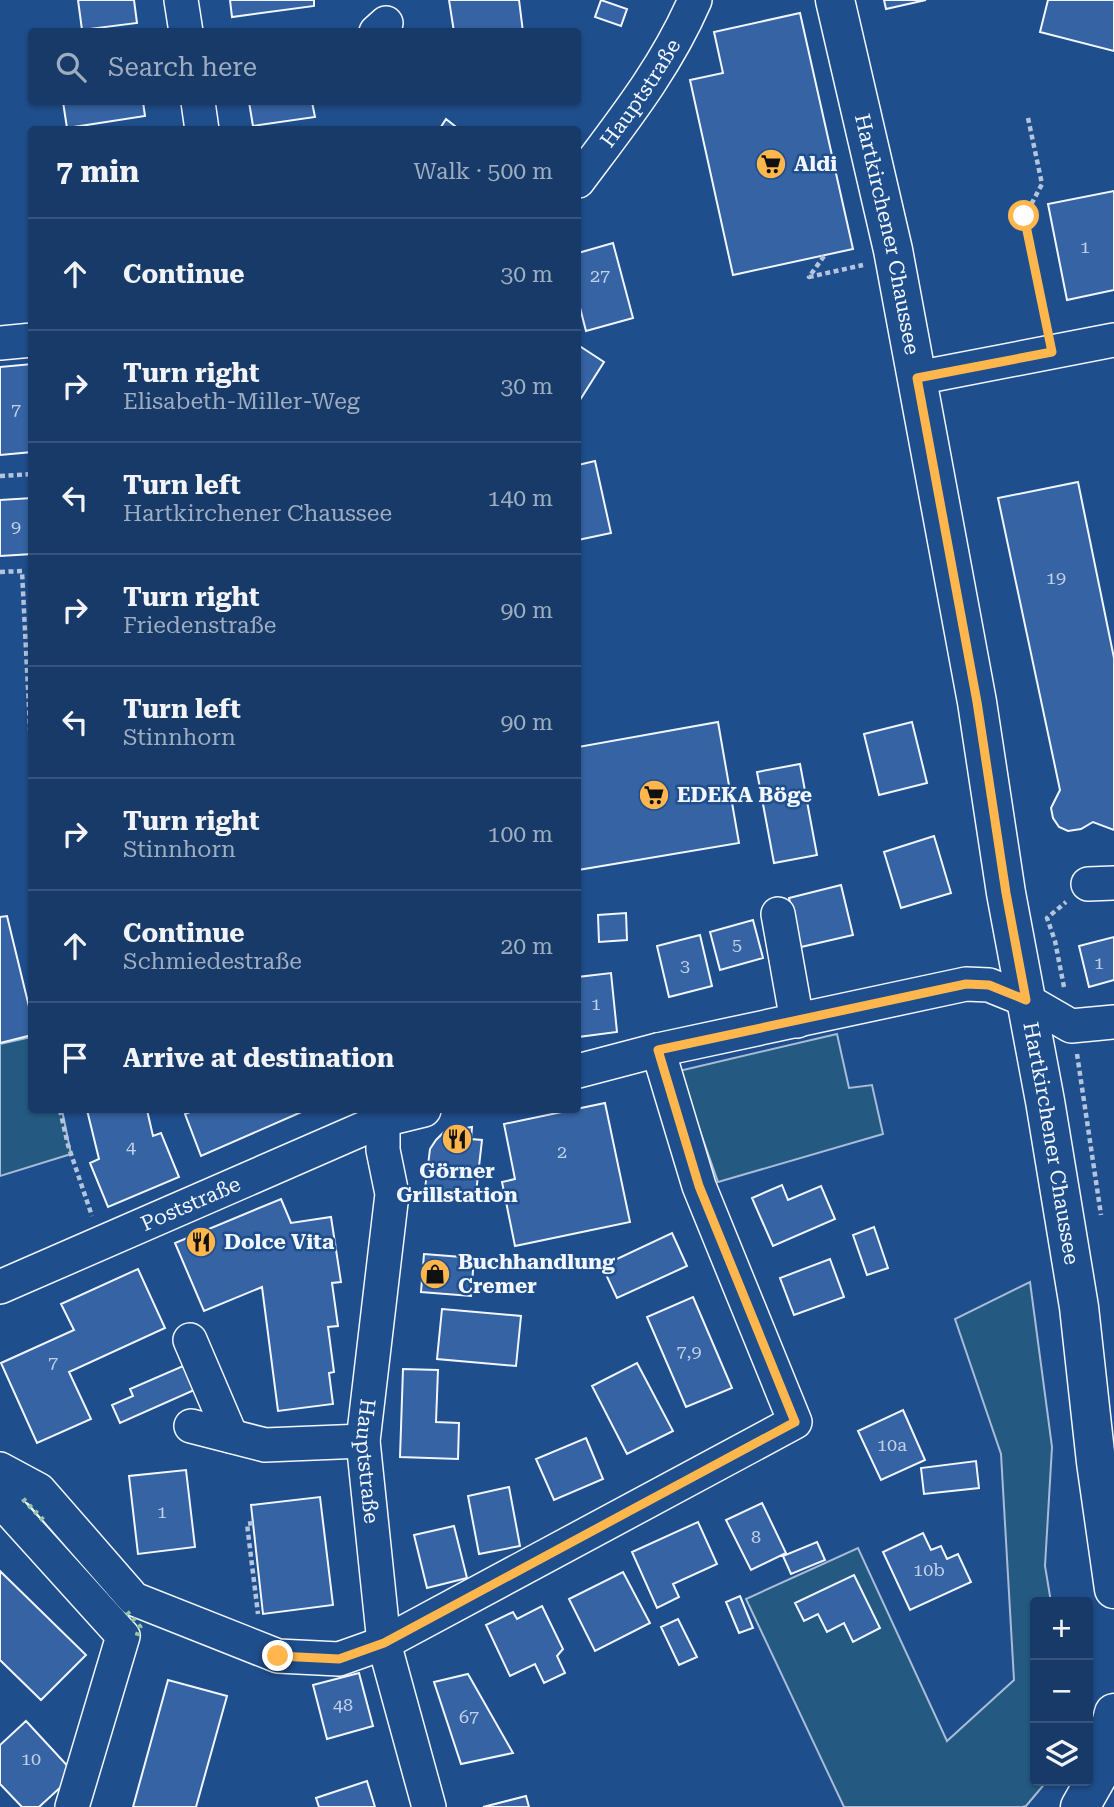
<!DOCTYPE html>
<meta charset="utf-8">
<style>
body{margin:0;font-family:"Roboto Serif",serif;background:#20416f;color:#f1f3f6}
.controls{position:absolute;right:21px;bottom:21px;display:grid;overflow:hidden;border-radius:7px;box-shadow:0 2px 5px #0004}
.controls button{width:63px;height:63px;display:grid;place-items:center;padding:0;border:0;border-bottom:2px solid #36547d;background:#173a69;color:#f1f3f6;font:35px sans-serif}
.stop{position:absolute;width:21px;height:21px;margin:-16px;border:5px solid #ffb74d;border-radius:50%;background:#fff}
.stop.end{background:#ffb74d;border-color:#fff;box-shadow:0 2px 7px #0008}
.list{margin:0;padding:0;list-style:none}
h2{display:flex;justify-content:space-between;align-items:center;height:91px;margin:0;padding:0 28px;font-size:30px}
h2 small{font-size:23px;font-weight:400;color:#9eadc0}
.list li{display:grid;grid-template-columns:46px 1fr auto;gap:21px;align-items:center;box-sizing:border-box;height:112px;padding:0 28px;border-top:2px solid #36547d}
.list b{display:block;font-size:26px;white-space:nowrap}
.list p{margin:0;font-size:23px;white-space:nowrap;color:#9eadc0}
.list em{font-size:23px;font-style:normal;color:#9eadc0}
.icon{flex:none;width:38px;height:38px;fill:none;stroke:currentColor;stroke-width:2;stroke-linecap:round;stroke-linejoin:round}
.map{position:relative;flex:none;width:1114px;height:1807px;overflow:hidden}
.search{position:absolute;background:#173a69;box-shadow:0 2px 5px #0004;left:28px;top:28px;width:553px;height:77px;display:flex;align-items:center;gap:18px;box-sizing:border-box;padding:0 24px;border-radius:7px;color:#9eadc0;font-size:26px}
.panel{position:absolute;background:#173a69;box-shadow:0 2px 5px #0004;left:28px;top:126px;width:553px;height:987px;border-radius:7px}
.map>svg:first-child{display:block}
.green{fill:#245a82;stroke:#a8bbd7;stroke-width:2}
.building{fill:#3563a3;stroke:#f2f6ff;stroke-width:2}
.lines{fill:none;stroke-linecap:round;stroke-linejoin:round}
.minor-casing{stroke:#f2f6ff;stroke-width:36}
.major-casing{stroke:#f2f6ff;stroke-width:41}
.highway-casing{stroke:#f2f6ff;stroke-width:41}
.path{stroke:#b3c4dc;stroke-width:4.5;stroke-dasharray:5 3.5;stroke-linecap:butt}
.minor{stroke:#1f4e8c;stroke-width:33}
.major{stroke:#1f4e8c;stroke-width:38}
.highway{stroke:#1f4e8c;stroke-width:38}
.hedge{stroke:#97c8a6;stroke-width:5;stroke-dasharray:3.5 5;stroke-linecap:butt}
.route{stroke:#ffb74d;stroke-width:9}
.labels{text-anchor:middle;stroke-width:5;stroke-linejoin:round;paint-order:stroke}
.number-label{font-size:18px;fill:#c3d1e8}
.street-label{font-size:21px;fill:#f2f6ff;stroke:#1f4e8c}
.poi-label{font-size:21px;font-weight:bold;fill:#f2f6ff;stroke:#1f4e8c;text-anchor:start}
</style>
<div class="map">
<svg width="1114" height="1807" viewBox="0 0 1114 1807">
<rect width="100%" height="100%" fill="#1f4e8c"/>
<path class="green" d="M837 1034 849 1088 872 1085 883 1134 718 1182 679 1071Z
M31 1037 32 1110H62L71 1154 0 1176V1044Z
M1030 1282 1052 1447 1045 1566 1051 1602H1035V1781H1047L1026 1806 1022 1807H844L746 1599 858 1548 947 1741 1014 1680 1001 1454 955 1319Z"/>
<path class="building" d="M78 0H134L137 23 82 30Z
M230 0H314V6L232 17Z
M449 0H519L523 32H454Z
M601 0 627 9 621 26 595 17Z
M884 0H926L886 9Z
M1048 0H1114V51L1040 32Z
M800 13 853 249 733 275 690 80 723 73 714 32Z
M63 102H143L145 116 67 128Z
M249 102H312L315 117 253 126Z
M446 119 460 130H439Z
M1114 191V290L1067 300 1048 204Z
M613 243 633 318 586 331 578 300V253Z
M578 345 604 362 578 403Z
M32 364V452L0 455V367Z
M595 461 611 533 578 540V465Z
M1078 482 1114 658V830L1093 822 1081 829 1068 831 1059 827 1053 818 1051 808 1060 790 998 498Z
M32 498V554L0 556V500Z
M718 722 739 843 578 870V747Z
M912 722 927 783 879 795 864 734Z
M800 764 817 855 774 863 757 772Z
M934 836 951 893 901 908 884 852Z
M841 885 853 935 801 947 789 898Z
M626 913 627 940 599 942 598 915Z
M7 916 32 1019V1035L0 1043V917Z
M753 920 763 958 720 970 710 932Z
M700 935 712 986 669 997 657 946Z
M1114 937V980L1089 987 1079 946Z
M611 973 617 1032 578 1037V977Z
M605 1103 630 1222 515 1246 502 1182 515 1179 504 1124Z
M87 1110H147L153 1136 161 1133 179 1177 108 1207 90 1163 99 1159Z
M195 1110H306L201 1156 185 1114Z
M472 1127 471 1139 482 1140 476 1193 425 1189 430 1149 436 1140 444 1132Z
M782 1185 788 1200 821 1186 835 1219 773 1246 752 1198Z
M281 1199 291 1223 331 1217 341 1282 332 1283 338 1326 328 1327 334 1372 329 1373 333 1404 278 1411 262 1287 204 1311 175 1243Z
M874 1227 888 1268 867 1275 853 1235Z
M672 1233 687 1266 617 1298 602 1266Z
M424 1254 474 1258 471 1296 421 1292Z
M830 1259 844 1297 794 1315 780 1278Z
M138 1269 165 1328 69 1372 91 1419 37 1443 1 1363 74 1330 61 1304Z
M693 1297 732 1388 686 1407 647 1317Z
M442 1309 521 1316 516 1366 437 1359Z
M190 1363 201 1387 120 1423 112 1405 133 1396 130 1389Z
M637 1363 673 1431 627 1454 592 1386Z
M403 1369 438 1370 436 1422 459 1423 458 1459 400 1457Z
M903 1410 925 1460 881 1480 858 1431Z
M586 1438 603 1479 554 1500 536 1459Z
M976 1461 979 1488 924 1494 921 1468Z
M186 1470 195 1547 138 1554 129 1476Z
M509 1487 520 1546 479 1554 468 1496Z
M320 1497 333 1605 263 1614 251 1505Z
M762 1503 786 1553 751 1570 726 1520Z
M698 1522 717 1564 673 1584 679 1597 657 1608 632 1552Z
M454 1526 467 1578 427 1588 414 1535Z
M923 1533 931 1550 941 1546 947 1559 958 1554 971 1582 910 1610 883 1552Z
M817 1542 825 1560 791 1574 783 1556Z
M0 1571 86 1655 41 1700 0 1660Z
M623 1572 650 1623 595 1651 569 1599Z
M854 1575 880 1628 853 1642 844 1623 827 1632 818 1614 804 1621 795 1603Z
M740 1596 753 1628 739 1633 726 1602Z
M542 1606 563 1649 557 1656 565 1673 544 1683 535 1664 510 1676 486 1625 513 1612 517 1619Z
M678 1619 697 1657 679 1665 661 1627Z
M359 1673 373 1726 327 1739 313 1685Z
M468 1674 513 1753 461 1764 434 1682Z
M168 1680 227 1696 196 1807H133Z
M26 1721 75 1774 39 1807H22L0 1784V1745Z
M367 1781 375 1807H319L316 1798Z
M526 1796 529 1807H483Z"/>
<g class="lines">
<g class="minor-casing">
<g id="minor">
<path d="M181 0 186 32"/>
<path d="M376 32 386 23"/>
<path d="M198 102 202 130"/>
<path id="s1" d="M578 181C622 122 665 69 695 0"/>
<path d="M0 343 32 340"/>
<path d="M917 378 1114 340"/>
<path d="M1088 884 1114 883"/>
<path d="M778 914 797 1021"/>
<path d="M578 1071 658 1050 966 984 989 985 1026 1000 1071 1026 1114 1022"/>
<path id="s2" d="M385 1110 383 1120V1150L392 1194 363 1441 384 1643 429 1807"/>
<path id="s3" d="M0 1287 383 1120 424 1110"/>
<path d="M190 1340 231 1436"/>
<path d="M191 1426 265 1445 363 1441"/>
<path d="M0 1469 39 1490 134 1599 278 1656 339 1659 384 1643 795 1422 699 1186 658 1050"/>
<path d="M0 1500 123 1636 72 1807"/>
</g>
</g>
<g class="major-casing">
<g id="major">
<path id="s4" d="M835 0 893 250 977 702 1006 893 1045 1101 1079 1307 1096 1462 1114 1589"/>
</g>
</g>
<g class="highway-casing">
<path id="highway" d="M1080 1807 1097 1777 1114 1713"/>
</g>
<path class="path" d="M1028 118 1042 184 1025 216 1046 323
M824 256 809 277 863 265
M0 476 32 474
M0 572 22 571 32 767
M1064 987 1055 941 1047 918 1066 902
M1077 1054 1101 1215
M60 1110 68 1145 92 1216
M253 1523 247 1524 258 1614"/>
<use href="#minor" class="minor"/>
<use href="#major" class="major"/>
<use href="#highway" class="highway"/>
<path class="hedge" d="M23 1499 45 1522
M127 1612 140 1627 137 1636"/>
</g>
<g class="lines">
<path class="route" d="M278 1656 339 1659 384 1643 795 1422 699 1186 658 1050 966 984 989 985 1026 1000 1006 893 977 702 917 378 1052 352 1024 216"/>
</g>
<defs>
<g id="supermarket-disc" transform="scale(1.575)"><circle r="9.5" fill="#ffb74d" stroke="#1f4e8c"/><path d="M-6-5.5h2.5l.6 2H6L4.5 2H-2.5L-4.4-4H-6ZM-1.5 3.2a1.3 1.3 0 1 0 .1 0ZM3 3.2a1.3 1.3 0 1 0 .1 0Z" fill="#111"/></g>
<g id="restaurant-disc" transform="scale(1.575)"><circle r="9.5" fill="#ffb74d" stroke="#1f4e8c"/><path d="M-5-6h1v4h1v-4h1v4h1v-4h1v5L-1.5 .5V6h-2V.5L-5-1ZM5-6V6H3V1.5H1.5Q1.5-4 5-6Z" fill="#111"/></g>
<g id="shop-disc" transform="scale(1.575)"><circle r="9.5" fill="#ffb74d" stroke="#1f4e8c"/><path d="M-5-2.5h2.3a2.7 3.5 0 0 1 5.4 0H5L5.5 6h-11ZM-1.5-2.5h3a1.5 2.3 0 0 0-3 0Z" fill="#111"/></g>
</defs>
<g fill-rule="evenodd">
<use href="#supermarket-disc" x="771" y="164"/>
<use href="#supermarket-disc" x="654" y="795"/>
<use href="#restaurant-disc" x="457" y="1139"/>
<use href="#restaurant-disc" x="201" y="1242"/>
<use href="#shop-disc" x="435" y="1274"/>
</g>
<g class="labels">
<g class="number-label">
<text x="1085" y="253">1</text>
<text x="600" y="282">27</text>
<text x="16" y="416">7</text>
<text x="16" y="533">9</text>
<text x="1056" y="584">19</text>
<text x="737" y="951">5</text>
<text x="1099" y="969">1</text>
<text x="685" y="972">3</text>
<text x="596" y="1010">1</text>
<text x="131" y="1153">4</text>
<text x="562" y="1158">2</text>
<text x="689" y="1358">7,9</text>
<text x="53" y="1369">7</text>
<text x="892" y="1451">10a</text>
<text x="162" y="1518">1</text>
<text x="756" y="1543">8</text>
<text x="929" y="1576">10b</text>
<text x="343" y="1711">48</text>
<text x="469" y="1723">67</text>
<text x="31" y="1765">10</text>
</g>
<g class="street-label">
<text dy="7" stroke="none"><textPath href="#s1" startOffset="108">Hauptstraße</textPath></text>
<text dy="7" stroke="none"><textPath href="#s4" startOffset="240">Hartkirchener Chaussee</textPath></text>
<text dy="7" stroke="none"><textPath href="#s4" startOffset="1164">Hartkirchener Chaussee</textPath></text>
<text dy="7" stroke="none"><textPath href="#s3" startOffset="208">Poststraße</textPath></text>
<text dy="7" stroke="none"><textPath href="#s2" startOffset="354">Hauptstraße</textPath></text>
</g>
<g class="poi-label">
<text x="794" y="171">Aldi</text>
<text x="677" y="802">EDEKA Böge</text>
<text x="457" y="1178" text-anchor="middle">Görner<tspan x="457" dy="24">Grillstation</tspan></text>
<text x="224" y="1249">Dolce Vita</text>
<text x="458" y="1269">Buchhandlung<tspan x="458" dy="24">Cremer</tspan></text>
</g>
</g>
</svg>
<div class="controls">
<button>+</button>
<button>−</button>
<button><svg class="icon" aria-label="layers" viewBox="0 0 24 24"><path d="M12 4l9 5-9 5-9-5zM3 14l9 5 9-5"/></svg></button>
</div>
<div class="stop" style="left:1024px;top:216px"></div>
<div class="stop end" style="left:278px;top:1656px"></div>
<div class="search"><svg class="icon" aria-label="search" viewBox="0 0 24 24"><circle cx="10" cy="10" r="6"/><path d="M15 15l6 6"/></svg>Search here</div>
<section class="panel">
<h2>7 min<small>Walk · 500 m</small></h2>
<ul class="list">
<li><svg class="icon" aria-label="ahead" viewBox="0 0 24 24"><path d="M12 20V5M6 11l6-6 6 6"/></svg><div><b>Continue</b></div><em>30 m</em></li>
<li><svg class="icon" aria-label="right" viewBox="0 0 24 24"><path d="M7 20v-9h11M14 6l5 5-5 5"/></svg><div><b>Turn right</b><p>Elisabeth-Miller-Weg</p></div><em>30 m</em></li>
<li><svg class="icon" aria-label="left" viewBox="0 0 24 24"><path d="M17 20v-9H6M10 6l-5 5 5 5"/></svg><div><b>Turn left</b><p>Hartkirchener Chaussee</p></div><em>140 m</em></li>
<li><svg class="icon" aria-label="right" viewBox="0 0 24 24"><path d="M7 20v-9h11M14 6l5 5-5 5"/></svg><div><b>Turn right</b><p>Friedenstraße</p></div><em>90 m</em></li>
<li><svg class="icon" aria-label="left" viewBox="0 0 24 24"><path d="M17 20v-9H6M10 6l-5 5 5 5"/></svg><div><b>Turn left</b><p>Stinnhorn</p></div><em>90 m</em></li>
<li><svg class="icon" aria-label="right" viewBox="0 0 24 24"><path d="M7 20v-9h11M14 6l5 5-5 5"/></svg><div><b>Turn right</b><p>Stinnhorn</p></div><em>100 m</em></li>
<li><svg class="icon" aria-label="ahead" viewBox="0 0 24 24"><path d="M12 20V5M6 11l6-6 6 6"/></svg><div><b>Continue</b><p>Schmiedestraße</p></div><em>20 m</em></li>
<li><svg class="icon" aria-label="arrive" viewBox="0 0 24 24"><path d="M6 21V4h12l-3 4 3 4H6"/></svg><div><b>Arrive at destination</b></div></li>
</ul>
</section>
</div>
